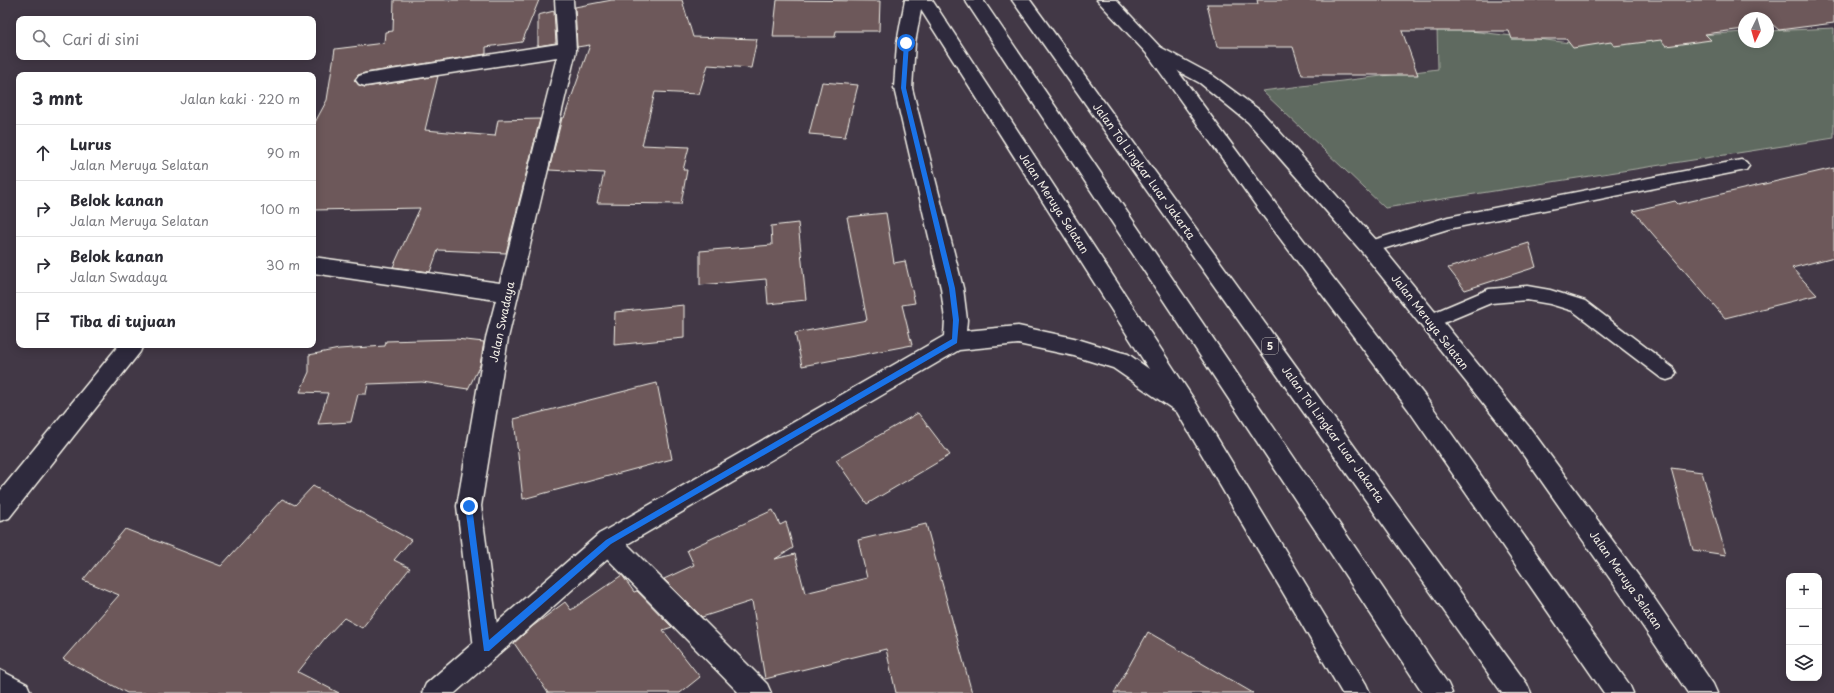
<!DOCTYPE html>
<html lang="id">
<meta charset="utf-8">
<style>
body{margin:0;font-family:"Playpen Sans",sans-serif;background:#f2f2f3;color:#2b2b33}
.controls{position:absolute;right:12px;bottom:12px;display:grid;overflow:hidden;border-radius:8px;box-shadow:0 2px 10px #0003}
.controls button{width:36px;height:36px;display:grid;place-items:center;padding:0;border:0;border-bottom:1px solid #e1e1e2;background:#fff;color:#2b2b33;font:20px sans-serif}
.compass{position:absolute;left:1738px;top:12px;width:36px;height:36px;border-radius:50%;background:#fff;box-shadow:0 2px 10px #0003;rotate:185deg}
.stop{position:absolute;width:12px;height:12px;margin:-9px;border:3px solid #1a73e8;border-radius:50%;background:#fff}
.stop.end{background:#1a73e8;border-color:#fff;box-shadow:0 1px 4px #0008}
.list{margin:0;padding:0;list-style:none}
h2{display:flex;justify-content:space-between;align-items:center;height:52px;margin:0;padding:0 16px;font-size:17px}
h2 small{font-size:13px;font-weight:400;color:#7c7c81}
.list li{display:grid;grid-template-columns:26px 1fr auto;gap:12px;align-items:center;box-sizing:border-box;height:56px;padding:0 16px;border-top:1px solid #e1e1e2}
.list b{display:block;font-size:15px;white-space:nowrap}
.list p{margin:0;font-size:13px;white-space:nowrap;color:#7c7c81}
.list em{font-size:13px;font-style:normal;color:#7c7c81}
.icon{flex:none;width:22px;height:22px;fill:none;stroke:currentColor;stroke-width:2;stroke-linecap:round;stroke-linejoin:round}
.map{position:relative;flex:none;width:1834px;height:693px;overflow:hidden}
.search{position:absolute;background:#fff;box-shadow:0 2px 10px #0003;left:16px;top:16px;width:300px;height:44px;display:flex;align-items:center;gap:10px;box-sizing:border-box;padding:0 14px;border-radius:8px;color:#7c7c81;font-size:15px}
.panel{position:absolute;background:#fff;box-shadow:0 2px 10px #0003;left:16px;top:72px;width:300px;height:276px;border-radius:8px}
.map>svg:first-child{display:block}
.green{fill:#5f6b60;stroke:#aaaea4}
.building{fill:#6d595a;stroke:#f4f1e8}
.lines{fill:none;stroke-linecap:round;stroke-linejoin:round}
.lane-casing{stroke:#f4f1e8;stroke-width:3}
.street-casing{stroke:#f4f1e8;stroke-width:3}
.primary-casing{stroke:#f4f1e8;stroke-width:3}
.highway-casing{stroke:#f4f1e8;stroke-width:3}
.lane{fill:#2f2a3d;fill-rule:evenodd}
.street{fill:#2f2a3d;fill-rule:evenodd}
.primary{fill:#2f2a3d;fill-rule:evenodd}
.highway{fill:#2f2a3d;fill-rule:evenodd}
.route{fill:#1a73e8}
.labels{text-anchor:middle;stroke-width:3;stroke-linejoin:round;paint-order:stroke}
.shield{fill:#2f2a3d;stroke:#b9b5b5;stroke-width:1}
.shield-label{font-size:10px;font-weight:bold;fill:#f4f1e8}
.street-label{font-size:11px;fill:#f4f1e8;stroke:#2f2a3d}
</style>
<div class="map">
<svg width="1834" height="693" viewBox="0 0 1834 693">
<rect width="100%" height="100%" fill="#423846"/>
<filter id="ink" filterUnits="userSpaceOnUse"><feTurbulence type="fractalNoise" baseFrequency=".025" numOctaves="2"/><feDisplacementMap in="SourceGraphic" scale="8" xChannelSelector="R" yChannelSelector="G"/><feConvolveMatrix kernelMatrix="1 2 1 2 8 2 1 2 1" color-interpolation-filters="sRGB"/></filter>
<g filter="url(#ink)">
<path class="green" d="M1437 27 1579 44 1744 32V42H1768V31L1834 28V138L1385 208 1262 91 1438 69Z"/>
<path class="building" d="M394 0H539L522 42 486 47V54L365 73 358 75 354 80 359 85 365 87 438 76 425 130 495 136 498 120 540 119 506 253 438 250 430 272 393 267 420 208 313 210V126L327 100 335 49 384 43 385 32 393 31Z
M612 0H682L693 37 757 39 751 68 708 65 699 94 655 92 642 145 689 147 683 170H687L681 204 597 203 604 173 549 170 562 118H564L590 45 577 47 575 7Z
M777 0 880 1 879 31H836L835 37H773Z
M1257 0H1834V23L1779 30 1773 25 1768 26V18H1744V29L1705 34 1711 40 1666 46 1661 40 1614 46 1611 42 1573 48 1566 39H1512L1509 31H1402L1418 75H1302L1293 47H1217L1207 4H1258Z
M554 11 556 43 538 46V15Z
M822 82 858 85 845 137 809 134Z
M1834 168V257L1792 268 1817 295 1725 318 1633 211 1675 201 1678 204Z
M886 213 894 263 905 261 915 303 902 305 912 345 802 366 795 333 867 320 847 217Z
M798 223 806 300 768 304 766 279 700 285V251L772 245 771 226Z
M1529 243 1536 267 1465 290 1448 268Z
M684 305V338L614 345 615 312Z
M456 339 484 342 480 365 468 389 422 382 368 384 366 394H358L351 422 318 424 328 393 300 392 309 372V355L339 349 385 346 386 341Z
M657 383 672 459 523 499 514 419Z
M918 413 950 455 867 504 836 460Z
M1671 468 1702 472 1726 555 1693 550Z
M313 486 411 540 394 560 410 568 362 628 344 618 325 638 298 672 339 693H127L63 659 119 595 83 580 125 529 221 566 282 499 295 505Z
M773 510 780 525 786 522 793 548 775 559 795 554 805 593 867 578 858 540 926 524 972 693H896L886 649 765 679 752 601 702 617 664 579 694 565 687 550Z
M622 575 634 592 637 591 672 627 663 630 700 677 680 693H548L514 643 533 626 565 602 571 610Z
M1148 632 1253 693H1114Z"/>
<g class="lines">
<g class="lane-casing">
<path id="lane" d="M1741 160 1746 162 1749 166 1746 170 1448 229 1370 253 1364 251 1362 247 1364 243 1448 217Z
M1527 286 1550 290 1585 301 1673 368 1676 373 1673 378 1667 380 1661 378 1573 311 1550 304 1527 300 1491 303 1429 329 1423 327 1421 322 1423 317 1489 289Z"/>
</g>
<g class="street-casing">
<path id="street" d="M555 0H573L576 51 508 338 481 506 500 648 496 657 487 661 478 657 474 648 457 506 486 338 496 300 313 273V257L500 283 557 57 365 86 359 84 356 80 359 76 365 74 558 44Z
M119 345H143L140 352 9 518 0 521V491Z
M608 530 617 534 767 684 771 693H739L599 550 596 542 599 534Z
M0 670 27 684 31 693H0Z"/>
</g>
<g class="primary-casing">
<path id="primary" d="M905 0H932L1193 398 1366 684 1370 693H1342L1177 412 1113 368 1074 356 1018 344 959 350 617 550 455 693H422L426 684 599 534 944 336 945 320 941 288 894 88 897 43ZM921 10 1149 369 1128 354 1120 352 1074 338 1018 326 966 331 967 320 963 288 912 88 915 43Z
M1097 0H1116L1160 47 1212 75 1262 112 1377 241 1530 428 1643 582 1713 684 1717 693H1688L1625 600 1514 442 1363 253 1248 122 1200 83 1148 55Z"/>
</g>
<g class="highway-casing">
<path id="highway" d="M965 0H983L1448 684 1452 693H1423Z
M1012 0H1030L1527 684 1531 693H1502Z
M1154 45 1160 47 1278 207 1424 395 1629 684 1633 693H1604L1408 409 1264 217 1148 55 1145 51 1148 47Z"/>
</g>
<use href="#lane" class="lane"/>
<use href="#street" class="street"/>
<use href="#primary" class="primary"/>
<use href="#highway" class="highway"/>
</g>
</g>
<path class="route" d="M906 41 909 43 906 88 955 288 959 320 957 343 611 544 489 651H484L465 506 466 504H471L472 506 489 640 606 540 952 339 953 320 949 288 901 88 904 43Z"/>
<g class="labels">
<rect class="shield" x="1262" y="338" width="16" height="16" rx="3"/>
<g class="shield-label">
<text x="1270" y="350">5</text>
</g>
<g class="street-label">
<text transform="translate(1144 171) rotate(54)" y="4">Jalan Tol Lingkar Luar Jakarta</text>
<text transform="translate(1054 203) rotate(57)" y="4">Jalan Meruya Selatan</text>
<text transform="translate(502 322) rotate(-78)" y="4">Jalan Swadaya</text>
<text transform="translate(1430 322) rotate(52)" y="4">Jalan Meruya Selatan</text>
<text transform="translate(1333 434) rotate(54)" y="4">Jalan Tol Lingkar Luar Jakarta</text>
<text transform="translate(1626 580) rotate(55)" y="4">Jalan Meruya Selatan</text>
</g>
</g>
</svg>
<div class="controls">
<button>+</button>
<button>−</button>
<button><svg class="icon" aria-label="layers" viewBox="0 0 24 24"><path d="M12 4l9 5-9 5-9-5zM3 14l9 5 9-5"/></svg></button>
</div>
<svg class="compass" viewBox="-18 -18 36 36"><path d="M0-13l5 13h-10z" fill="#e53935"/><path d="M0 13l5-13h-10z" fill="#7c7c81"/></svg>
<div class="stop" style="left:906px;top:43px"></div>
<div class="stop end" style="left:469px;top:506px"></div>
<div class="search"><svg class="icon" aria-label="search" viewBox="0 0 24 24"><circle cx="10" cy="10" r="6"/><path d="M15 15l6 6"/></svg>Cari di sini</div>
<section class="panel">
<h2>3 mnt<small>Jalan kaki · 220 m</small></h2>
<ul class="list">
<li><svg class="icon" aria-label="ahead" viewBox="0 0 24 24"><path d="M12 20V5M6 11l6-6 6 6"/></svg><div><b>Lurus</b><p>Jalan Meruya Selatan</p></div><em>90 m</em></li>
<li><svg class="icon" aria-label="right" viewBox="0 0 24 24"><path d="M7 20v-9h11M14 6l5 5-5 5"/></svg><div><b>Belok kanan</b><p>Jalan Meruya Selatan</p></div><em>100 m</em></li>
<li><svg class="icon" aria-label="right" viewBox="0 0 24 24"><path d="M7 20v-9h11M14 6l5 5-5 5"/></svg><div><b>Belok kanan</b><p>Jalan Swadaya</p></div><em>30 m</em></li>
<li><svg class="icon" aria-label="arrive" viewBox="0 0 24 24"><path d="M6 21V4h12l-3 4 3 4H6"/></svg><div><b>Tiba di tujuan</b></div></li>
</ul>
</section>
</div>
